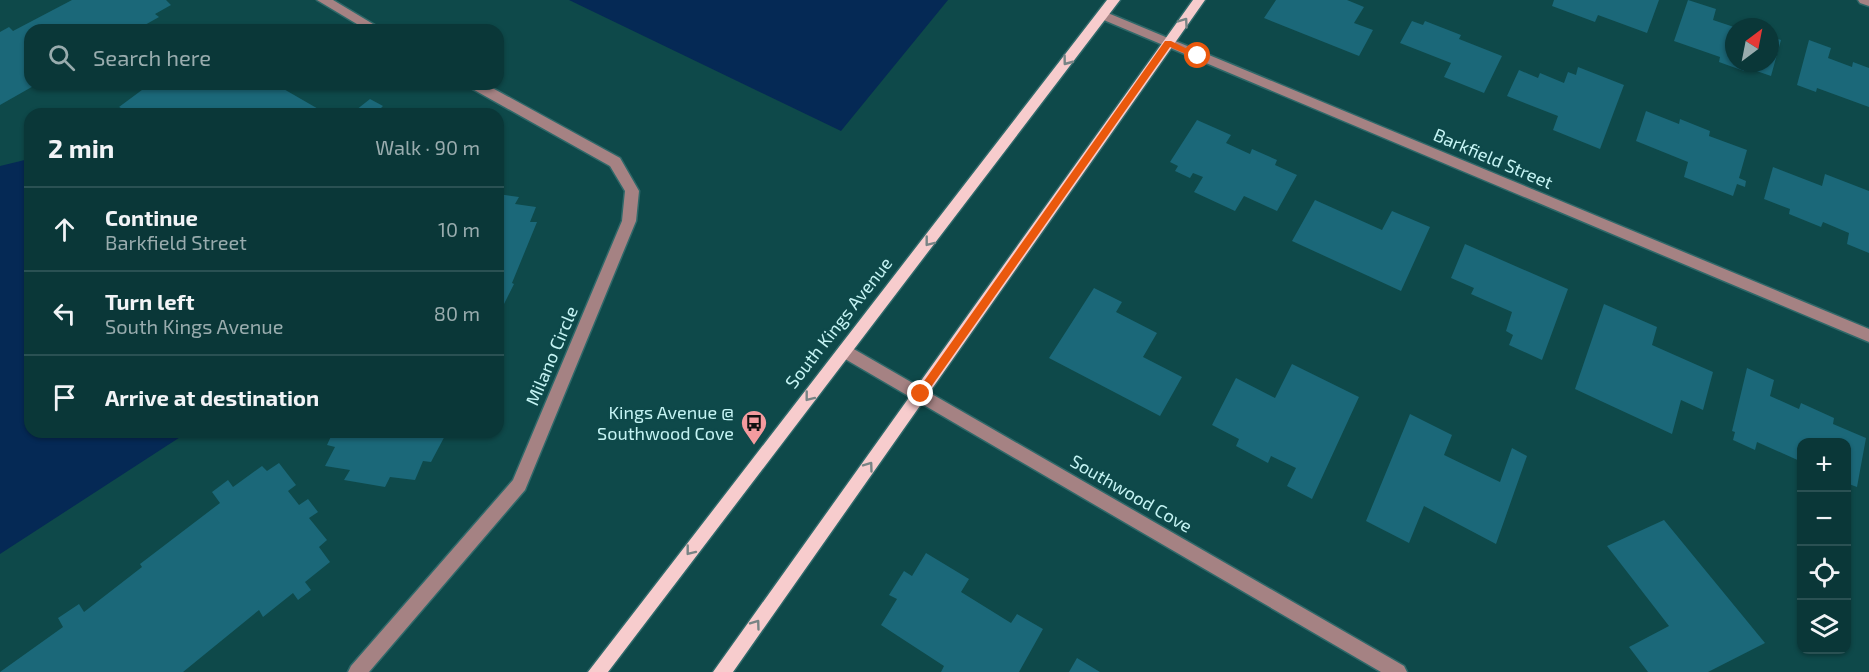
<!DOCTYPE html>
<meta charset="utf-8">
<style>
body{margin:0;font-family:"Exo 2",sans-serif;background:#133f40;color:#f1f3f6}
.controls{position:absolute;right:18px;bottom:18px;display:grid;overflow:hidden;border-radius:12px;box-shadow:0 2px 4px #0004}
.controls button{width:54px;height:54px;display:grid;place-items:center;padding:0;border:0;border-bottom:2px solid #2a5153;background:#0a3738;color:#f1f3f6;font:30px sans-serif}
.compass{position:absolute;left:1725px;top:18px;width:54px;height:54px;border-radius:50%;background:#0a3738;box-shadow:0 2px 4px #0004;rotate:32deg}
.stop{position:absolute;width:18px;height:18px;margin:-14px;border:4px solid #ea580c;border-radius:50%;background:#fff}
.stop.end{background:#ea580c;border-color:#fff;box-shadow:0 2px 6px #0008}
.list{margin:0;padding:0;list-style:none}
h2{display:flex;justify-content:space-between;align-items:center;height:78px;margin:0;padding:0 24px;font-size:26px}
h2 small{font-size:20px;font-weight:400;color:#99acae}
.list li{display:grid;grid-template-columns:39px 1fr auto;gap:18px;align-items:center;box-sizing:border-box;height:84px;padding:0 24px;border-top:2px solid #2a5153}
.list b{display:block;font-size:22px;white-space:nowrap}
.list p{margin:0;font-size:20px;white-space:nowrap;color:#99acae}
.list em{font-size:20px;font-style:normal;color:#99acae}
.icon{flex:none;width:33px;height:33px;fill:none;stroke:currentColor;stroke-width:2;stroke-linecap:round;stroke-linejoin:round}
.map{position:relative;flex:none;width:1869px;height:672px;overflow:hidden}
.search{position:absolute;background:#0a3738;box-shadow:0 2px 4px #0004;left:24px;top:24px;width:480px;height:66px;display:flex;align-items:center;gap:15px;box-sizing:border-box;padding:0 21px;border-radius:18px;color:#99acae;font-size:22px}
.panel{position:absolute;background:#0a3738;box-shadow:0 2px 4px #0004;left:24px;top:108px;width:480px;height:330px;border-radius:18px}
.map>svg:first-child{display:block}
.water{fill:#052955}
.building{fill:#1b6879}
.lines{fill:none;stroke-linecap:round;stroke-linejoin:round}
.minor-casing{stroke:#2f6869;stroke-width:3}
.major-casing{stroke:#2f6869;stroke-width:3}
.minor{fill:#a58283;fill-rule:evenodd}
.major{fill:#f7cccd;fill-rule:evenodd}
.oneway{stroke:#778485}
.route{fill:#ea580c}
.labels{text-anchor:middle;stroke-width:4.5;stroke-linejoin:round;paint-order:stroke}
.street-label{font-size:18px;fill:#c5f4f4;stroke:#0e494a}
.poi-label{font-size:18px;fill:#c5f4f4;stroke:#0e494a;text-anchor:end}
</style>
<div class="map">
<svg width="1869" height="672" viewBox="0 0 1869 672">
<rect width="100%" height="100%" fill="#0e494a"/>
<path class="water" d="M569 0H948L841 131Z
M29 159 30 432H188L0 554V166Z"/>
<path class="building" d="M72 0H166L171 5 155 14 159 17 136 30H30V84H37L0 105V32L9 27 13 31Z
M1276 0H1347L1364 7 1354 23 1373 30 1359 56 1264 18Z
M1554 0H1659L1647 33 1598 15 1595 22 1552 6Z
M1688 0 1716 9 1713 20 1734 27V63H1770V36L1781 40 1771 76 1745 67 1744 71 1719 62 1720 57 1674 41Z
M1412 21 1423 25 1425 21 1461 35 1459 39 1502 56 1484 93 1444 77 1451 63 1400 43Z
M1809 40 1831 48 1828 58 1852 67 1853 62 1869 68V107L1817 88 1816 92 1797 85Z
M1578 67 1624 85 1600 149 1553 130 1558 116 1507 96 1519 70 1538 78 1540 73 1564 83 1568 72 1576 75Z
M150 84 157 87 161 84H275L327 114H120L125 110 119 107Z
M370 99 383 106 380 109 390 114H351Z
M1646 111 1679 124 1680 119 1710 131 1709 136 1747 150 1739 178 1746 181 1745 187 1737 184 1733 196 1684 177 1688 162 1636 141Z
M1197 120 1231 135 1226 143 1250 154 1252 149 1277 160 1275 165 1297 175 1277 211 1244 196 1235 211 1194 192 1203 177 1193 173 1190 178 1175 171 1178 166 1170 162Z
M1773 167 1822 186 1825 174 1869 191V253L1847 244 1849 233 1823 222 1821 227 1789 214 1790 209 1764 199Z
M498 194 519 197 515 204 536 207 530 222H537L512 283 514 284 498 316Z
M1315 200 1382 230 1392 211 1430 227 1401 291 1292 241Z
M1465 244 1568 289 1542 360 1509 345 1513 335 1506 331 1512 312 1471 294 1474 288 1451 278Z
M1094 288 1122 302 1116 312 1157 333 1143 357 1182 377 1160 416 1049 358Z
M1604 304 1657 327 1652 345 1713 372 1703 410 1681 400 1672 434 1575 389Z
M1292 364 1359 397 1312 499 1287 486 1296 468 1271 456 1268 463 1236 446 1239 439 1212 425 1236 378 1275 398Z
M1747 368 1774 380 1770 396 1799 409 1801 403 1834 418 1833 424 1866 438 1857 487 1846 483V442H1802V462L1757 442 1755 450 1733 440 1735 432 1732 431Z
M1410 414 1452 435 1444 455 1500 482 1512 448 1527 456 1496 544 1424 506 1409 543 1366 521Z
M333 432H447L431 462 423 461 415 480 390 477 385 487 344 480 350 470 325 466 335 447 327 445Z
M279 463 296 485 288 491 299 505 308 499 318 512 309 518 327 540 319 547 330 562 305 582 311 590 298 600 293 593 263 617 259 610 183 672H0L63 627 58 618 79 604 84 612 142 567 140 564 220 503 212 492 228 480 233 487 262 466 267 471Z
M1664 520 1765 643 1708 672H1648L1629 647 1669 626 1607 546Z
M926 553 969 579 961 592 1011 623 1017 614 1043 629 1019 672H941L944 666 881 625 897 599 889 595 904 571 912 576Z
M1077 658 1100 672H1069Z"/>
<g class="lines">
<g class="minor-casing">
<path id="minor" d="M317 0H333L383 30H367Z
M1858 0H1869V6L1860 3Z
M1103 11 1869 329V342L1099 18 1097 15Z
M468 84H485L620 158 639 191 636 221 525 490 369 672H348L351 666 513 480 622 221 625 191 610 166 469 87Z
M845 344 1404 666 1407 672H1381L840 356 837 351 840 346Z"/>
</g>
<g class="major-casing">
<path id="major" d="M1107 0H1120L608 672H588Z
M1193 0H1205L733 672H713Z"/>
</g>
<use href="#minor" class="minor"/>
<use href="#major" class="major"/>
</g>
<defs><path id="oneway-chevron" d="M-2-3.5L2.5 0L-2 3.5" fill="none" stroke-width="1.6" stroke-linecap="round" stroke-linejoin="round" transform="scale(1.5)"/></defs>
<g class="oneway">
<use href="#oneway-chevron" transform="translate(1184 22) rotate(-55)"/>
<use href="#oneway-chevron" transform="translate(1067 61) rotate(127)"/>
<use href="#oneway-chevron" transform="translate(929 242) rotate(128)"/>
<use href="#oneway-chevron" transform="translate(809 397) rotate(128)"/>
<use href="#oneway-chevron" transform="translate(869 466) rotate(-54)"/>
<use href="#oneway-chevron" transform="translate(690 551) rotate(128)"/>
<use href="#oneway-chevron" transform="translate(756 624) rotate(-54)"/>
</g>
<path class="route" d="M1165 41H1171L1202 56 1198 59 1170 47 924 397H917V391Z"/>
<defs>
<g id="bus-pin" transform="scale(1.35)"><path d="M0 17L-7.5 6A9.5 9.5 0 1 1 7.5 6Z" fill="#f49b9f" stroke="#0e494a"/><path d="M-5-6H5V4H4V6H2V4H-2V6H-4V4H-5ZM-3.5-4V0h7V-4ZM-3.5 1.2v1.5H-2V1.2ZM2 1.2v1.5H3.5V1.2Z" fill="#111"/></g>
</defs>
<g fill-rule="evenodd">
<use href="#bus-pin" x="754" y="423"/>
</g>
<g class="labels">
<g class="street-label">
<text transform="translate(1493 159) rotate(23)" y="6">Barkfield Street</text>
<text transform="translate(839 323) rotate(-52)" y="6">South Kings Avenue</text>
<text transform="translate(552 356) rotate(-67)" y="6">Milano Circle</text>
<text transform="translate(1131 494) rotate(30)" y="6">Southwood Cove</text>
</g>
<g class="poi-label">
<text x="734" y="419">Kings Avenue @<tspan x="734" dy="21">Southwood Cove</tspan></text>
</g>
</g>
</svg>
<div class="controls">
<button>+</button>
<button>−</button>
<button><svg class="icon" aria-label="locate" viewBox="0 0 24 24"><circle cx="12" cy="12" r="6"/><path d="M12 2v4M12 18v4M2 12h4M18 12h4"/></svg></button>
<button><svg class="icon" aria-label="layers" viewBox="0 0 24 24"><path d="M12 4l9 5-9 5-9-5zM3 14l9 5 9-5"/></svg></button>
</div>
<svg class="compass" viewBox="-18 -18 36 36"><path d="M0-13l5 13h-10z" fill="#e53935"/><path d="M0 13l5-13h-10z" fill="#99acae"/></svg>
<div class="stop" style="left:1198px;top:56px"></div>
<div class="stop end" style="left:921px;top:394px"></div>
<div class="search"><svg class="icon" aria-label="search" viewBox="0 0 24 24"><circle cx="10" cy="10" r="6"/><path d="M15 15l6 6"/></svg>Search here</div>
<section class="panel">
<h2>2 min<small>Walk · 90 m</small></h2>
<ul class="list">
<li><svg class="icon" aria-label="ahead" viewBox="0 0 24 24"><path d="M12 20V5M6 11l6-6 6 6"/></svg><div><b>Continue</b><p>Barkfield Street</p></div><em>10 m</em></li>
<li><svg class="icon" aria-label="left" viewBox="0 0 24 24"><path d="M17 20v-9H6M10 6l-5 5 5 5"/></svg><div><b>Turn left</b><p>South Kings Avenue</p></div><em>80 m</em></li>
<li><svg class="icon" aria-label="arrive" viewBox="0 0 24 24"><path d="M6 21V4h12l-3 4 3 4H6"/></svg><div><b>Arrive at destination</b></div></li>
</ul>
</section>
</div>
